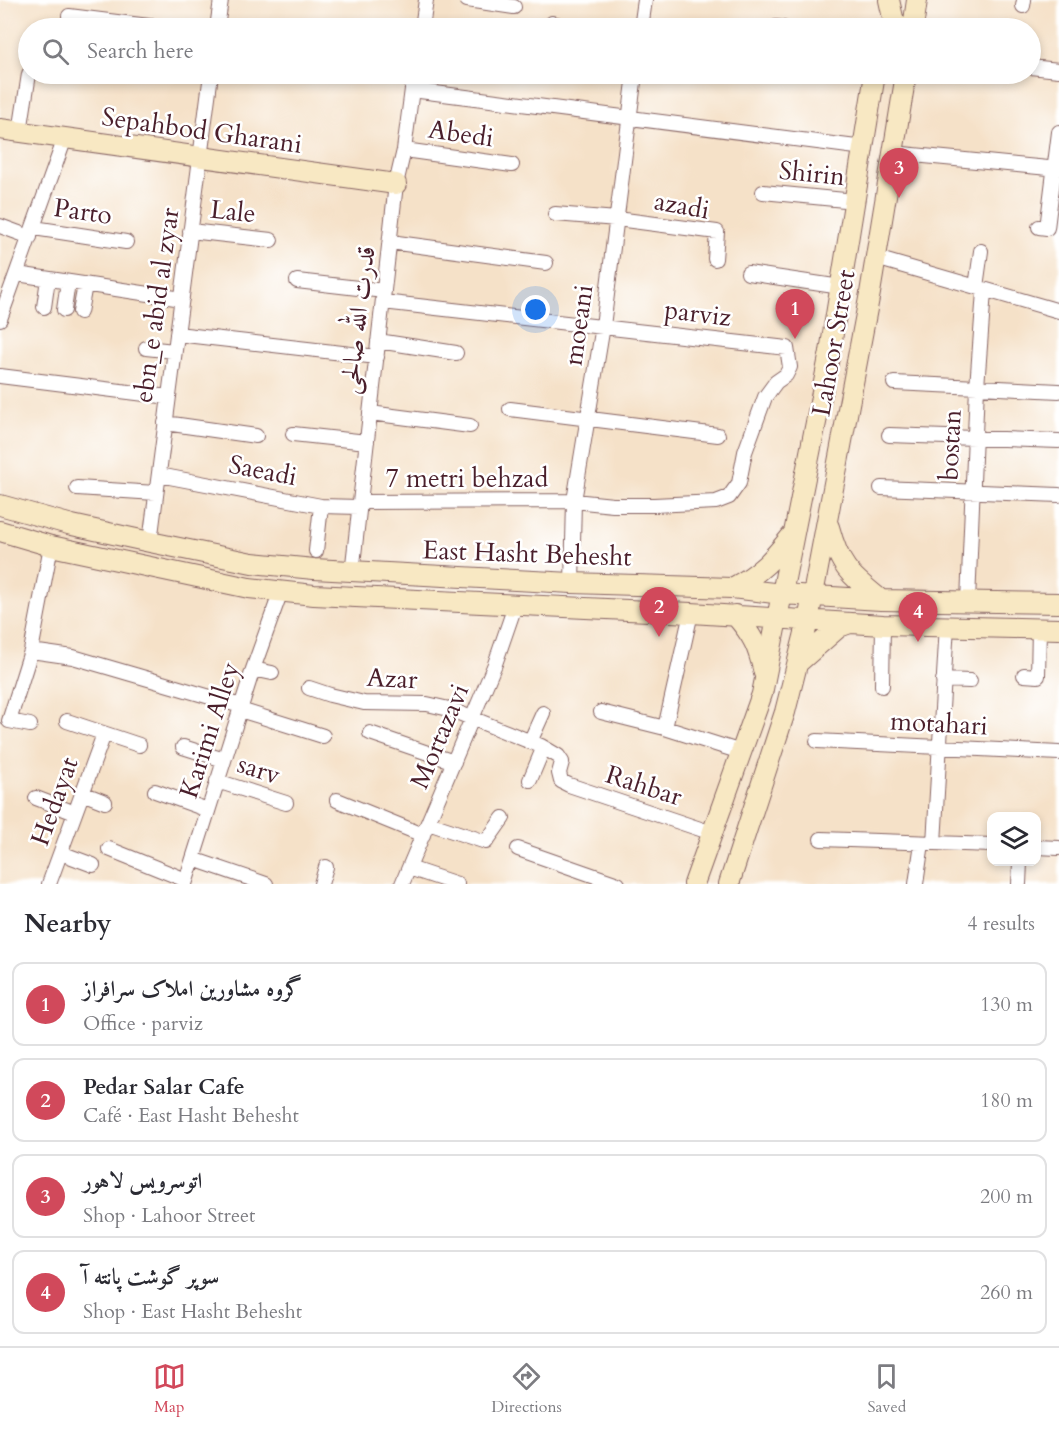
<!DOCTYPE html>
<meta charset="utf-8">
<style>
body{margin:0;font-family:Cardo,Amiri,serif;background:#f7f7f7;color:#2b2b33}
.controls{position:absolute;right:18px;bottom:18px;display:grid;overflow:hidden;border-radius:12px;box-shadow:0 3px 9px #0003}
.controls button{width:54px;height:54px;display:grid;place-items:center;padding:0;border:0;border-bottom:2px solid #e1e1e2;background:#fff;color:#2b2b33;font:30px sans-serif}
.you{position:absolute;left:536px;top:310px;width:21px;height:21px;margin:-15px;border:4px solid #fff;border-radius:50%;background:#1a73e8;box-shadow:0 0 0 9px #1a73e833}
.badge{display:grid;place-items:center;width:39px;height:39px;border-radius:50%;background:#d1495b;color:#fff;font-size:20px;font-weight:700}
.pin{position:absolute;translate:-50% -50px;filter:drop-shadow(0 2px 3px #0008)}
.pin::after{content:'';position:absolute;top:32px;width:21px;height:18px;background:inherit;clip-path:polygon(0 0,100% 0,50% 100%)}
.list{margin:0;padding:0;list-style:none}
h2{display:flex;justify-content:space-between;align-items:center;height:78px;margin:0;padding:0 24px;font-size:26px}
h2 small{font-size:20px;font-weight:400;color:#7c7c81}
.list li{display:grid;grid-template-columns:39px 1fr auto;gap:18px;align-items:center;box-sizing:border-box;height:84px;margin:0 12px 12px;padding:0 12px;border:2px solid #e1e1e2;border-radius:12px}
.list b{display:block;font-size:22px;white-space:nowrap}
.list p{margin:0;font-size:20px;white-space:nowrap;color:#7c7c81}
.list em{font-size:20px;font-style:normal;color:#7c7c81}
.icon{flex:none;width:33px;height:33px;fill:none;stroke:currentColor;stroke-width:2;stroke-linecap:round;stroke-linejoin:round}
.map{position:relative;flex:none;width:1059px;height:884px;overflow:hidden}
.search{position:absolute;background:#fff;box-shadow:0 3px 9px #0003;left:18px;right:18px;top:18px;height:66px;display:flex;align-items:center;gap:15px;box-sizing:border-box;padding:0 21px;border-radius:33px;color:#7c7c81;font-size:22px}
.sheet{height:462px;background:#fff}
nav{display:flex;justify-content:space-around;align-items:center;box-sizing:border-box;height:84px;border-top:2px solid #e1e1e2;background:#fff;font-size:16px;color:#7c7c81}
nav a{display:grid;justify-items:center;gap:3px}
nav .on{color:#d1495b}
.map>svg:first-child{display:block}
.lines{fill:none;stroke-linecap:round;stroke-linejoin:round}
.street-casing{stroke:#866362;stroke-width:16}
.secondary-casing{stroke:#866362;stroke-width:22}
.street{stroke:#fff;stroke-width:14}
.secondary{stroke:#f8e8c3;stroke-width:20}
.labels{text-anchor:middle;stroke-width:5;stroke-linejoin:round;paint-order:stroke}
.street-label{font-size:26px;fill:#4a1f2b;stroke:#fff}
</style>
<div class="map">
<svg width="1059" height="884" viewBox="0 0 1059 884">
<rect width="100%" height="100%" fill="#fff"/>
<filter id="ink" filterUnits="userSpaceOnUse"><feTurbulence type="fractalNoise" baseFrequency=".0167" numOctaves="2"/><feDisplacementMap in="SourceGraphic" scale="12" xChannelSelector="R" yChannelSelector="G"/><feConvolveMatrix kernelMatrix="1 2 1 2 8 2 1 2 1" color-interpolation-filters="sRGB"/></filter>
<filter id="wash" filterUnits="userSpaceOnUse"><feTurbulence type="fractalNoise" baseFrequency=".008" numOctaves="4" result="noise"/><feDisplacementMap in="SourceGraphic" scale="24" xChannelSelector="R" yChannelSelector="G"/><feGaussianBlur stdDeviation="1.35" result="paint"/><feColorMatrix in="noise" values="0 0 0 0 0 0 0 0 0 0 0 0 0 0 0 0 0 1.4 0 .05"/><feComposite in="paint" operator="in"/></filter>
<g filter="url(#wash)">
<rect width="100%" height="100%" fill="#f5e1c8"/>
</g>
<g filter="url(#ink)">
<g class="lines">
<g class="street-casing">
<path id="street" d="M467 0 514 7
M1023 6 1024 0
M69 16 165 28
M552 23 560 25V28
M776 27 783 28
M217 28 221 0
M422 28 426 0
M641 28 645 0
M1030 67 1059 70
M412 90 864 148
M20 132 29 74
M404 150 512 165
M893 153 1059 169
M763 192 855 201
M555 214 617 219 717 232 715 259
M0 226 30 237
M1039 227 1047 228 1059 132
M34 228 126 242
M190 231 271 240
M390 242 546 263
M876 258 1059 311
M748 273 841 287
M17 274 182 299
M297 281 384 291
M976 287 981 251
M44 307 48 279
M64 310 68 282
M80 312 85 285
M0 319 65 138
M177 334 377 357
M378 341 456 353
M146 348 174 351
M0 376 169 397
M894 383 1059 391
M510 409 718 435
M370 413 470 426
M165 423 256 436
M293 434 367 442
M889 435 1059 441
M159 475 321 506 359 507
M77 488 156 493
M881 488 1059 495
M361 502 574 501 613 505H654L716 502 729 497 739 483 745 452 765 397 776 382 786 375 790 367 787 348 383 302
M150 542 211 74
M316 551 321 506
M352 573 396 184 404 150 414 74
M572 583 574 501 603 326 635 74
M968 601 977 387 984 291
M31 651 73 657 241 706
M253 669 272 673
M1024 675 1038 676 1039 628
M943 680 970 681
M882 686 883 625
M309 688 330 695 364 703 427 704 449 709 541 746 558 756 562 762 559 773 561 781 569 785 712 833
M240 710 323 736
M601 712 665 728 741 752
M67 721 139 745
M30 725 9 721 31 651 51 546
M665 728 691 613
M370 733 454 762
M817 741 1059 753
M530 742 543 713
M183 747 224 760
M530 780 543 749
M217 781 286 803
M155 791 208 810
M82 793 105 802
M36 798 75 813
M337 800 423 835
M428 823 486 842 503 818
M821 839 992 845
M934 843 947 625
M1036 847 1059 848
M109 849 186 880
M518 849 618 884
M61 853 93 865
M193 859 266 884
M409 868 457 884
M49 884 104 734
M185 884 253 669 281 591
M321 884 326 867
M402 884 495 664 515 606
M916 884 922 843
M1019 884 1020 862"/>
</g>
<g class="secondary-casing">
<path id="secondary" d="M889 0 893 18 898 28
M913 28 917 0
M0 129 396 184
M0 505 72 525 150 542 252 563 314 569 572 583 732 588 782 594 881 600 1059 603
M829 527C840 568 849 574 881 600
M0 531 51 546 249 588 314 595 691 613 883 625 1059 629
M732 588C762 572 772 560 793 534
M735 615C753 636 758 646 764 673
M799 662 839 627 850 623
M694 884 762 694 830 352 875 74
M729 884 785 712 808 621 870 293 906 74"/>
</g>
<use href="#street" class="street"/>
<use href="#secondary" class="secondary"/>
</g>
</g>
<g class="labels">
<g class="street-label">
<text transform="translate(202 130) rotate(8)" y="9">Sepahbod Gharani</text>
<text transform="translate(461 133) rotate(8)" y="9">Abedi</text>
<text transform="translate(812 173) rotate(6)" y="9">Shirin</text>
<text transform="translate(682 205) rotate(10)" y="9">azadi</text>
<text transform="translate(83 211) rotate(8)" y="9">Parto</text>
<text transform="translate(233 211) rotate(6)" y="9">Lale</text>
<text transform="translate(156 305) rotate(-82)" y="9">ebn_e abid al zyar</text>
<text transform="translate(698 313) rotate(7)" y="9">parviz</text>
<text transform="translate(357 320) rotate(-83)" y="9">قدرت الله صالحی</text>
<text transform="translate(578 325) rotate(-82)" y="9">moeani</text>
<text transform="translate(833 343) rotate(-80)" y="9">Lahoor Street</text>
<text transform="translate(950 445) rotate(-87)" y="9">bostan</text>
<text transform="translate(263 470) rotate(11)" y="9">Saeadi</text>
<text x="467" y="487">7 metri behzad</text>
<text transform="translate(527 553) rotate(2)" y="9">East Hasht Behesht</text>
<text transform="translate(392 678) rotate(3)" y="9">Azar</text>
<text transform="translate(939 723) rotate(3)" y="9">motahari</text>
<text transform="translate(209 730) rotate(-72)" y="9">Karimi Alley</text>
<text transform="translate(439 736) rotate(-67)" y="9">Mortazavi</text>
<text transform="translate(259 769) rotate(18)" y="9">sarv</text>
<text transform="translate(644 785) rotate(18)" y="9">Rahbar</text>
<text transform="translate(54 801) rotate(-70)" y="9">Hedayat</text>
</g>
</g>
</svg>
<div class="controls">
<button><svg class="icon" aria-label="layers" viewBox="0 0 24 24"><path d="M12 4l9 5-9 5-9-5zM3 14l9 5 9-5"/></svg></button>
</div>
<div class="you"></div>
<div class="pin badge" style="left:795px;top:339px">1</div>
<div class="pin badge" style="left:659px;top:637px">2</div>
<div class="pin badge" style="left:899px;top:198px">3</div>
<div class="pin badge" style="left:918px;top:642px">4</div>
<div class="search"><svg class="icon" aria-label="search" viewBox="0 0 24 24"><circle cx="10" cy="10" r="6"/><path d="M15 15l6 6"/></svg>Search here</div>
</div>
<section class="sheet">
<h2>Nearby<small>4 results</small></h2>
<ul class="list">
<li><span class="badge">1</span><div><b>گروه مشاورین املاک سرافراز</b><p>Office · parviz</p></div><em>130 m</em></li>
<li><span class="badge">2</span><div><b>Pedar Salar Cafe</b><p>Café · East Hasht Behesht</p></div><em>180 m</em></li>
<li><span class="badge">3</span><div><b>اتوسرویس لاهور</b><p>Shop · Lahoor Street</p></div><em>200 m</em></li>
<li><span class="badge">4</span><div><b>سوپر گوشت پانته آ</b><p>Shop · East Hasht Behesht</p></div><em>260 m</em></li>
</ul>
</section>
<nav>
<a class="on"><svg class="icon" aria-label="map" viewBox="0 0 24 24"><path d="M3 6l6-2 6 2 6-2v14l-6 2-6-2-6 2zM9 4v14M15 6v14"/></svg>Map</a>
<a><svg class="icon" aria-label="directions" viewBox="0 0 24 24"><path d="M12 3l9 9-9 9-9-9zM9 14v-3h6M13 9l2 2-2 2"/></svg>Directions</a>
<a><svg class="icon" aria-label="saved" viewBox="0 0 24 24"><path d="M7 4h10v16l-5-4-5 4z"/></svg>Saved</a>
</nav>
